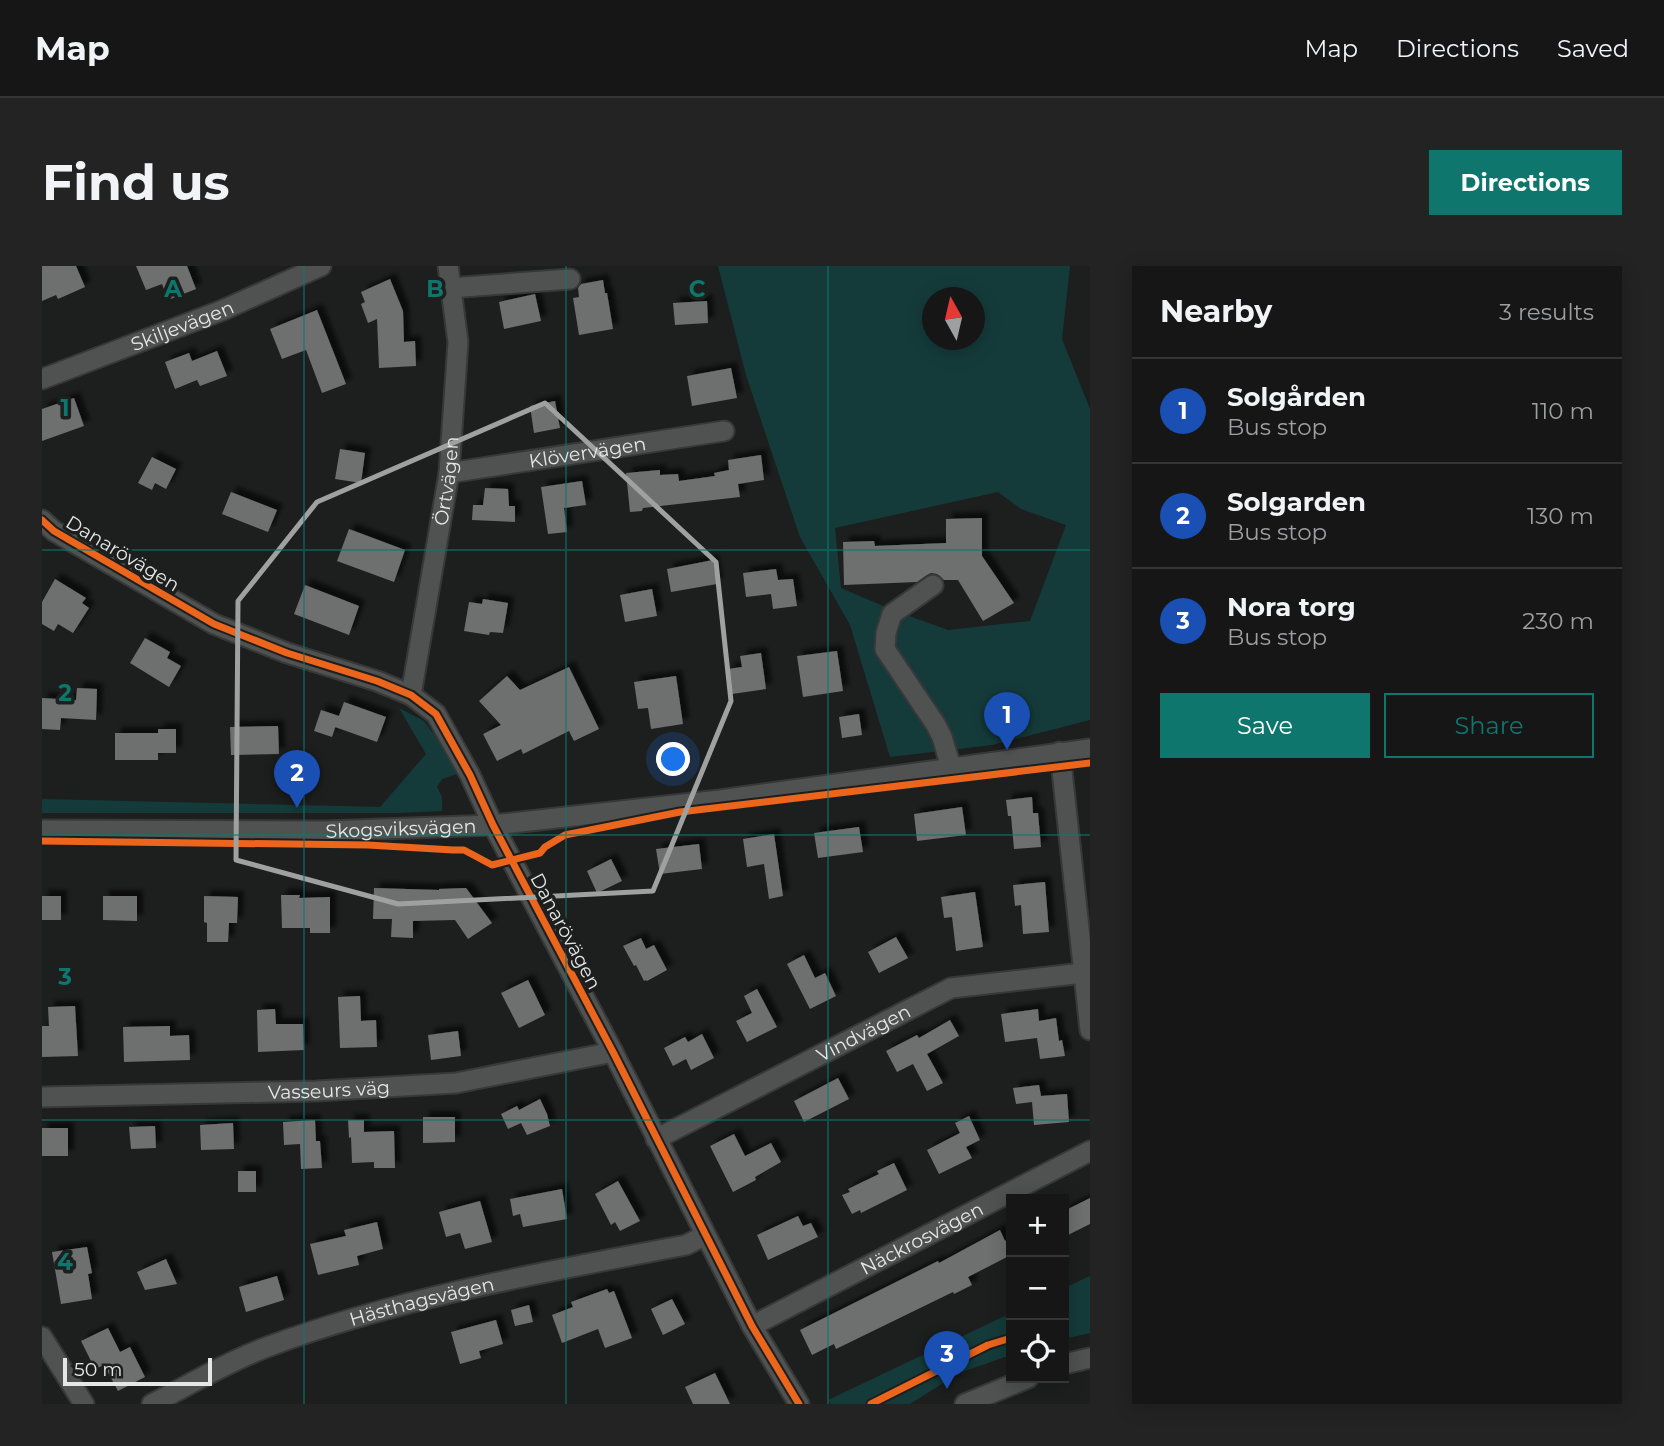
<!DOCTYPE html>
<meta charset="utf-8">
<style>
body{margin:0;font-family:Montserrat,sans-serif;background:#232323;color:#f1f3f6}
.controls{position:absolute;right:21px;bottom:21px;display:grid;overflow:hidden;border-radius:0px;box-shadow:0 4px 18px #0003}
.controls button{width:63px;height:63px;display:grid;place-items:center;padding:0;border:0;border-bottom:2px solid #353535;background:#161616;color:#f1f3f6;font:35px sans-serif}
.compass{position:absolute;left:880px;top:21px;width:63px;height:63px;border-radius:50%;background:#161616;box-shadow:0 4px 18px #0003;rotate:352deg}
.scale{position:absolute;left:21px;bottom:18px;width:149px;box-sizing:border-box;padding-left:7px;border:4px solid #e5e6e6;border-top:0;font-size:19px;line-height:24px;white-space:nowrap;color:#e5e6e6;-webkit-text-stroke:5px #1c1f1e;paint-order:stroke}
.you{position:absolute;left:632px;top:494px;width:24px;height:24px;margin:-18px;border:5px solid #fff;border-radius:50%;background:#1a73e8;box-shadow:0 0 0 10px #1a73e833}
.badge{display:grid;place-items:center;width:46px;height:46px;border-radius:50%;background:#0f766e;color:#fff;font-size:23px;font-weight:700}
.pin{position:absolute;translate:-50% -58px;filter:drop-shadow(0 2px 4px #0008)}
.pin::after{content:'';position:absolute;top:37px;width:24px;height:21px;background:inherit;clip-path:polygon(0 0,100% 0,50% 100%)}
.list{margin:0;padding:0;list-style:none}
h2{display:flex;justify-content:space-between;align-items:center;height:91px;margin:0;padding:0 28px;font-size:30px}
h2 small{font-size:23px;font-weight:400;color:#9e9fa1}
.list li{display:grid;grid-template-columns:46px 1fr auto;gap:21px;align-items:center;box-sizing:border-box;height:105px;padding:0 28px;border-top:2px solid #353535}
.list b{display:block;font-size:26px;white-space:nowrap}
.list p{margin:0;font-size:23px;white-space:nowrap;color:#9e9fa1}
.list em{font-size:23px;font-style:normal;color:#9e9fa1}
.actions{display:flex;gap:14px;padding:21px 28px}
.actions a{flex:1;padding:16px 0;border:2px solid #0f766e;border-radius:0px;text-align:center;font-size:24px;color:#0f766e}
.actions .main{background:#0f766e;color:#fff}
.icon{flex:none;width:38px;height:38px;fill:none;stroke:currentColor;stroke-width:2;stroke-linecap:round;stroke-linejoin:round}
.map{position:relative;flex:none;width:1048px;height:1138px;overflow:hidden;border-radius:0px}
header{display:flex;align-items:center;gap:42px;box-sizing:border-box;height:98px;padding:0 35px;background:#161616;border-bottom:2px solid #353535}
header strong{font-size:33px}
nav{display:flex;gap:38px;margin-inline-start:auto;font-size:24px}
.intro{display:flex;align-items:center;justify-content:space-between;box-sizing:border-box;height:168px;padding:0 42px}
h1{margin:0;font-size:49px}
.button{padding:18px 32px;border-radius:0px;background:#0f766e;color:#fff;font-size:24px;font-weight:700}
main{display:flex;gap:42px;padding:0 42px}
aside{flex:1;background:#161616;border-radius:0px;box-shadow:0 4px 18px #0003}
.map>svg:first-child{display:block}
.green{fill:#143b3a;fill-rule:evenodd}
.building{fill:#6e6f6f;filter:url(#shadow)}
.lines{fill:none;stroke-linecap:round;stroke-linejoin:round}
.minor-casing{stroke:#373838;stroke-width:23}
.minor{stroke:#505251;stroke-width:19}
.cycleway-casing{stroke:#1c1f1e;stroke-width:11}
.cycleway{stroke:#eb651d;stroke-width:7}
.marked{fill:none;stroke:#9fa0a0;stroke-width:5;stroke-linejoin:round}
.grid{fill:none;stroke:#0f766e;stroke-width:2;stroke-opacity:0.55}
.labels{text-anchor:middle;stroke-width:7;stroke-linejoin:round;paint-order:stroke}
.street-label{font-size:19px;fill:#e5e6e6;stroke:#1c1f1e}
.grid-label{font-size:23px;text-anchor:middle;font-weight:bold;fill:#0f766e;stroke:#1c1f1e;stroke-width:7;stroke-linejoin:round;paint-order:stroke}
</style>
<header>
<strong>Map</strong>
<nav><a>Map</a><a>Directions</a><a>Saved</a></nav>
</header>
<div class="intro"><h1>Find us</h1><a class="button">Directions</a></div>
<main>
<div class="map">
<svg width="1048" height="1138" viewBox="0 0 1048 1138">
<defs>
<filter id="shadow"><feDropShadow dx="6" dy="-6" stdDeviation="2" flood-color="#0009"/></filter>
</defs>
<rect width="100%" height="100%" fill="#1d1e1e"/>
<path class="green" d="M676 0H1028L1020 73 1048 143V454L950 479 848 491 808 359 758 271 704 109ZM890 32H932V74H890ZM956 226 979 243 1024 259 988 355 906 364 853 345 799 322 793 262Z
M357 442 382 455 410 492 415 508 400 513 395 521 400 531V545L358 547H0V533L338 541 384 488Z
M1048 1010V1067L1022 1073V1022Z
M969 1047V1089L917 1107 868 1138H789L786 1134Z"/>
<path class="building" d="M0 0H34L43 21 16 33 14 29 0 35Z
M94 0H145L154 23 126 34 120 18 104 24Z
M348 13 361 45 362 76 373 75 374 100 337 102 335 53 326 57 319 38 323 36 319 26Z
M561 14 563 27H565L571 63 537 69 531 32 537 31 536 22 539 18Z
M493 28 499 55 462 63 457 36Z
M665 35 666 57 633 59 631 37Z
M275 44 304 118 280 127 264 84 240 93 228 63Z
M175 85 185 110 158 120 155 114 133 123 123 96 147 87 150 95Z
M689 102 695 132 650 140 645 110Z
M32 132 42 160 0 175V143Z
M513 135 518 162 492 167 488 140Z
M298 183 323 187 319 217 293 213Z
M719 189 722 214 696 218 698 231 601 242 600 245 588 246 584 207 618 204V209L636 208 637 215 673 210 672 207 687 204 686 194Z
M110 191 134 203 124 223 113 217 110 224 96 217Z
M540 215 544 239 522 242 525 266 506 268 499 221Z
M443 222 466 223 467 240H473V256L430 254 431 239H441Z
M189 226 235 244 226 266 180 248Z
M940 252V290L972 337 941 355 916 314H902L895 308 889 307 885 309 875 316 802 319 801 276 832 275 833 280 904 277V253Z
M307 263 363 284 352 316 295 295Z
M671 294 675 318 629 326 625 303Z
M734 303 736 314 751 313 755 340 731 343 729 328 704 331 701 307Z
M13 313 44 332 40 337 47 342 31 367 16 358 12 365 0 358V336Z
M263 319 317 340 307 369 252 348Z
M610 323 615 350 583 356 578 329Z
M441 333 466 337 461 367 448 366 447 369 422 365 427 336 440 338Z
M103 372 128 386 125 392 139 400 127 421 88 397Z
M795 385 801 425 761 431 755 390Z
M719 387 724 423 690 428 686 403 700 401 698 390Z
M527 401 557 463 532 475 527 465 481 488 479 483 455 495 441 468 459 459 437 435 465 410 478 424Z
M634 410 641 458 609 463 606 442 596 443 592 416Z
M35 422 55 423 54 454 19 452 18 464 0 463V432L34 434Z
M302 436 344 451 335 476 293 461Z
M279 444 297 450 290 471 272 465Z
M817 448 820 469 800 472 797 451Z
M236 460 237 488 189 489 188 461Z
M116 463H134V487H116V494H73V467H116Z
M990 531 991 547H996L999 581 972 583 969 550H966L964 534Z
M920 541 924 569 875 575 872 548Z
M817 561 821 586 776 592 772 567Z
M732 568 741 630 727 633 722 598 705 601 701 573Z
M657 578 660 603 618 608 614 583Z
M569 593 580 615 555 627 545 605Z
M1003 616 1007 666 981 668 979 639 973 640 971 619Z
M332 622 397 624V623L424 622 450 657 426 673 413 654 371 655V672L349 671 350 653H331Z
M933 626 941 681 914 685 910 651 902 652 899 631Z
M239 629H258L257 632 288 631V667H268V662H240Z
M0 630H19V654H0Z
M61 630H95V655L61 654Z
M162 630 196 631 195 657H187L186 676H165V657L162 656Z
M854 671 866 692 837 707 826 686Z
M599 672 604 683 612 679 625 704 605 715 604 714 602 715 594 699 592 700 581 680Z
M762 689 773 712 783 707 794 730 768 743 745 698Z
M486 714 503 749 477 762 459 727Z
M715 723 735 761 705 776 694 755 710 747 702 730Z
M318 730 319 755 334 754 335 781 298 782 296 731Z
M33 740 36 790 0 791V760H7L6 741Z
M233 743 234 758H261L262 784 216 786 215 744Z
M996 743 997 755 1014 752 1017 775 1020 774 1023 790 998 793 995 772 963 776 959 748Z
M908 754 917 770 885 788 901 817 885 825 871 798 855 806 844 785 875 769 877 772Z
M128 760V770L147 769 148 794 82 796 81 761Z
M416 765 419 790 389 794 386 769Z
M660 768 672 792 649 804 644 793 631 800 622 782 643 771 646 776Z
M796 812 807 833 762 856 752 835Z
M997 819 999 830 1025 828 1027 856 992 859 990 836 974 838 971 822Z
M498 833 505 848 508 860 485 869 479 857 466 863 459 848 475 840 477 844Z
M927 850 938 874 924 881 930 892 897 908 885 884 918 867 913 857Z
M381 851H413V876L381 877Z
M273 854 274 875H278L280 902 259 903 258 878 242 879 241 856Z
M306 854H322V866L352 865 353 902H332V896L310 897 309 871 307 872Z
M191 857 192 883 159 884 158 859Z
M113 860 114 882 89 883 87 861Z
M0 862H26V890H0Z
M692 868 703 890 729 877 739 896 713 911 714 914 691 926 668 880Z
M852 897 865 924 819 947 818 944 810 948 800 929 808 926 806 923 837 908 835 905Z
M196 905H214V926H196Z
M576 915 598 955 578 965 573 956 569 959 553 928Z
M520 923 525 953 481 961 478 948 471 950 468 933Z
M1048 932V958L1022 971V945Z
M438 935 450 976 423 983 418 967 404 971 397 946Z
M756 950 761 960 769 957 776 971 726 994 715 969Z
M335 956 341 983 315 990 317 999 276 1009 268 978 304 970 302 964Z
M958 964 963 975 969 971V989L926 1011 930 1019 912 1028 911 1026 794 1083 792 1078 770 1089 758 1064 896 995 897 997Z
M45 981 50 1007 46 1008 50 1033 19 1038 10 986Z
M124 993 135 1018 103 1024 95 1006Z
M235 1010 242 1034 204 1046 197 1021Z
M565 1023 567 1027 572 1025 590 1072 563 1082 556 1063 520 1077 510 1049 531 1041 529 1036Z
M630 1033 643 1058 621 1069 609 1043Z
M487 1039 491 1056 473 1060 469 1044Z
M454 1054 461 1078 437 1085 439 1092 418 1098 409 1066Z
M66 1062 78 1086 88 1081 103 1111 76 1125 62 1099 53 1103 39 1075Z
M673 1107 688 1138H651L643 1121Z"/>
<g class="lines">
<g class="minor-casing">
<g id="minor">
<path d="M408 22 528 13"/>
<path id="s1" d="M0 113 181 44 279 0"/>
<path id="s2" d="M407 207 682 165"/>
<path d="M0 254 12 265 172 358 245 387 335 415 369 429 394 448 428 509 451 559 571 786 710 1060 757 1138"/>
<path d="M891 319 850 348 844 367 843 383 894 459 900 471 909 501"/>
<path id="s3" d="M369 429 407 207 416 76 406 0"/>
<path d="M1018 486 1048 764"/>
<path id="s4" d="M0 564 284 565 451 559 678 534 1048 483"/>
<path id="s5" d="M0 831 275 825 414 817 571 786"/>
<path id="s6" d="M614 873 909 722 1041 707"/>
<path id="s7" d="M710 1060 1048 885"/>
<path d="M0 1071 42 1138"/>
<path d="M1022 1098 1048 1092"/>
<path id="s8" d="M110 1138C147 1119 185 1096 225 1081 360 1031 503 1006 644 979L662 970"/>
<path d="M923 1138 986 1112"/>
</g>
</g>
<use href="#minor" class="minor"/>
<g class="cycleway-casing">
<path id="cycleway" d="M0 254 12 265 172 358 245 387 335 415 369 429 394 448 428 509 451 559 571 786 710 1060 757 1138
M0 575 326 579 411 584H422L450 599 498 587 503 581 523 569 638 546 1048 497
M829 1138 946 1079 969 1072"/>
</g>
<use href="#cycleway" class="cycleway"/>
</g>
<path class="marked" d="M503 137 674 296 689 435 611 625 356 638 194 594 196 335 275 236Z"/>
<path class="grid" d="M262 0V1138M524 0V1138M786 0V1138M0 284H1048M0 569H1048M0 854H1048"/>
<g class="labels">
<g class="street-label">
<text dy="7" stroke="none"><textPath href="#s1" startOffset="150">Skiljevägen</textPath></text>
<text dy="7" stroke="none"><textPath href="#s2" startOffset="140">Klövervägen</textPath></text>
<text dy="7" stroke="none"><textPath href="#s3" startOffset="217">Örtvägen</textPath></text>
<text transform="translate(81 287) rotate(31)" y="7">Danarövägen</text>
<text dy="7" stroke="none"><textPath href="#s4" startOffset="359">Skogsviksvägen</textPath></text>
<text transform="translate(524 665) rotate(62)" y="7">Danarövägen</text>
<text dy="7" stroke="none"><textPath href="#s6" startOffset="233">Vindvägen</textPath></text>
<text dy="7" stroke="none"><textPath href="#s5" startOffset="287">Vasseurs väg</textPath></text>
<text dy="7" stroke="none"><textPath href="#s7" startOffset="191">Näckrosvägen</textPath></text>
<text dy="7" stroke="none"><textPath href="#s8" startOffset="290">Hästhagsvägen</textPath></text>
</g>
</g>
<g class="grid-label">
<text x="131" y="31">A</text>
<text x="393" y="31">B</text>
<text x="655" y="31">C</text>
<text x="23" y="150">1</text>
<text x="23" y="435">2</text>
<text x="23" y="719">3</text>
<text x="23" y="1004">4</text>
</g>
</svg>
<div class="controls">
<button>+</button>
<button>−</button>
<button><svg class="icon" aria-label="locate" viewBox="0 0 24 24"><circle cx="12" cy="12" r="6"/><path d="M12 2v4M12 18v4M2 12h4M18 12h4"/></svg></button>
</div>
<svg class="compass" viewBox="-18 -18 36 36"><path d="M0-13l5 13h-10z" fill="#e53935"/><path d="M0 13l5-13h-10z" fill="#9e9fa1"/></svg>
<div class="scale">50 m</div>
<div class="you"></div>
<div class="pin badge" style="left:965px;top:484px;background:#1a4fb4">1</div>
<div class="pin badge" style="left:255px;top:542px;background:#1a4fb4">2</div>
<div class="pin badge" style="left:905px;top:1123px;background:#1a4fb4">3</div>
</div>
<aside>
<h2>Nearby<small>3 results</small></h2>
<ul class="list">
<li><span class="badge" style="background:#1a4fb4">1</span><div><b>Solgården</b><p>Bus stop</p></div><em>110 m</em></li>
<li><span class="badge" style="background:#1a4fb4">2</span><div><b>Solgarden</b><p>Bus stop</p></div><em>130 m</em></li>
<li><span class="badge" style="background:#1a4fb4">3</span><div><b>Nora torg</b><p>Bus stop</p></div><em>230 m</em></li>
</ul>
<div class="actions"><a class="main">Save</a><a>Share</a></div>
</aside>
</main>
